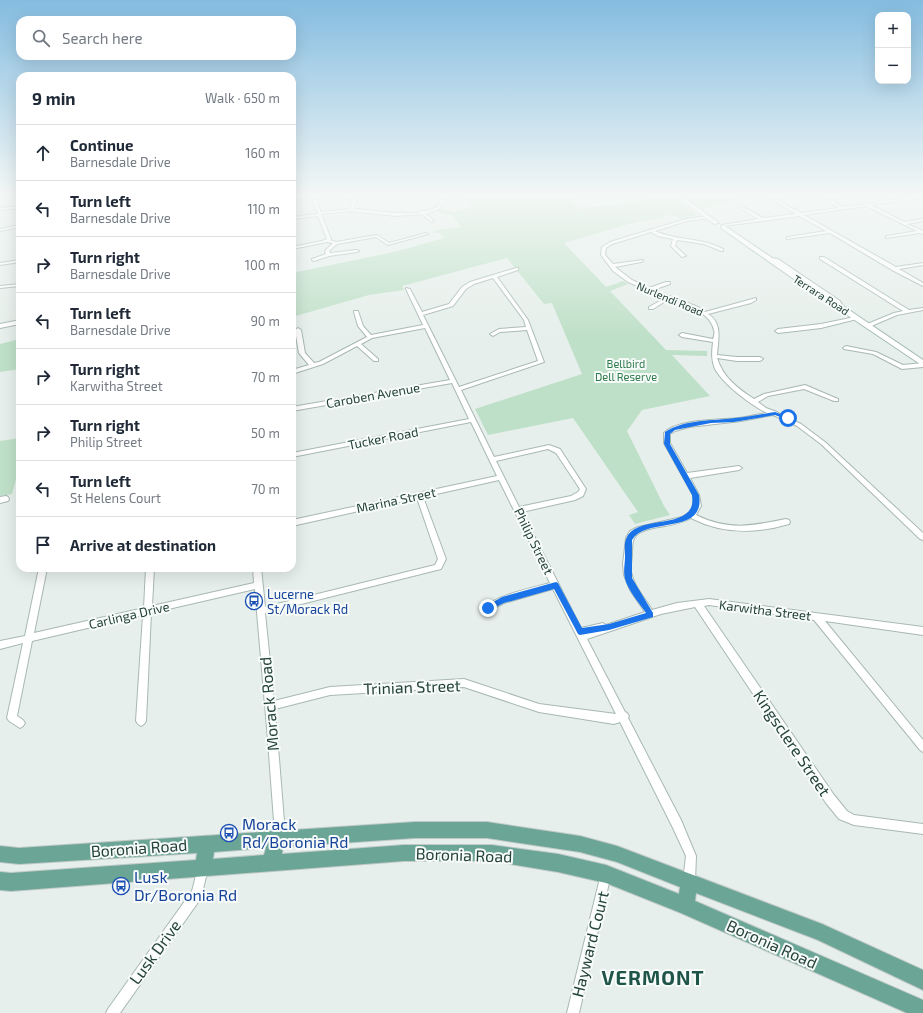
<!DOCTYPE html>
<meta charset="utf-8">
<style>
body{margin:0;font-family:"Exo 2",sans-serif;background:#f2f2f3;color:#1f2937}
.controls{position:absolute;right:12px;top:12px;display:grid;overflow:hidden;border-radius:8px;box-shadow:0 4px 16px #0002}
.controls button{width:36px;height:36px;display:grid;place-items:center;padding:0;border:0;border-bottom:1px solid #e0e1e3;background:#fff;color:#1f2937;font:20px sans-serif}
.stop{position:absolute;width:12px;height:12px;margin:-9px;border:3px solid #1a73e8;border-radius:50%;background:#fff}
.stop.end{background:#1a73e8;border-color:#fff;box-shadow:0 1px 4px #0008}
.list{margin:0;padding:0;list-style:none}
h2{display:flex;justify-content:space-between;align-items:center;height:52px;margin:0;padding:0 16px;font-size:17px}
h2 small{font-size:13px;font-weight:400;color:#747a83}
.list li{display:grid;grid-template-columns:26px 1fr auto;gap:12px;align-items:center;box-sizing:border-box;height:56px;padding:0 16px;border-top:1px solid #e0e1e3}
.list b{display:block;font-size:15px;white-space:nowrap}
.list p{margin:0;font-size:13px;white-space:nowrap;color:#747a83}
.list em{font-size:13px;font-style:normal;color:#747a83}
.icon{flex:none;width:22px;height:22px;fill:none;stroke:currentColor;stroke-width:2;stroke-linecap:round;stroke-linejoin:round}
.map{position:relative;flex:none;width:923px;height:1013px;overflow:hidden}
.search{position:absolute;background:#fff;box-shadow:0 4px 16px #0002;left:16px;top:16px;width:280px;height:44px;display:flex;align-items:center;gap:10px;box-sizing:border-box;padding:0 14px;border-radius:12px;color:#747a83;font-size:15px}
.panel{position:absolute;background:#fff;box-shadow:0 4px 16px #0002;left:16px;top:72px;width:280px;height:500px;border-radius:12px}
.map>svg:first-child{display:block}
.green{fill:#bfe0c8}
.lines{fill:none;stroke-linecap:round;stroke-linejoin:round}
.minor-casing{stroke:#a8b8b2;stroke-width:2}
.secondary-casing{stroke:#a4bbb3;stroke-width:2}
.primary-casing{stroke:#c2cac8;stroke-width:2}
.minor{fill:#fff;fill-rule:evenodd}
.secondary{fill:#fff;fill-rule:evenodd}
.primary{fill:#6aa596;fill-rule:evenodd}
.route{fill:#1a73e8}
.labels{text-anchor:middle;stroke-width:4;stroke-linejoin:round;paint-order:stroke}
.far-street-label{font-size:11px;fill:#24423a;stroke:#f7fbf9}
.far-park-label{font-size:11px;fill:#2d7a4b;stroke:#f7fbf9}
.street-label{font-size:13px;fill:#24423a;stroke:#f7fbf9}
.transit-label{font-size:13px;fill:#164399;stroke:#f7fbf9;text-anchor:start}
.near-street-label{font-size:16px;fill:#24423a;stroke:#f7fbf9}
.near-transit-label{font-size:16px;fill:#164399;stroke:#f7fbf9;text-anchor:start}
.near-district-label{font-size:20px;font-weight:bold;letter-spacing:1px;fill:#1f5548;stroke:#f7fbf9}
</style>
<div class="map">
<svg width="923" height="1013" viewBox="0 0 923 1013">
<rect width="100%" height="100%" fill="#e6efeb"/>
<path class="green" d="M464 194H562L579 209 673 197 696 214 695 216 680 219 672 215 629 224 564 243 606 287 623 281 628 284 610 291 666 350 707 351V356L672 355 710 396 642 410 627 431 664 506 670 515 635 524 629 515 638 512 573 418 488 435 475 409 582 374 552 303 544 304 507 258 402 286 404 290 369 295 292 317V273L394 252 444 238 440 233H432L437 230 461 227 453 216 436 211 441 209 453 212 473 207Z
M760 194 701 209 681 194Z
M20 339V369L0 372V344Z
M20 438V464L12 494 0 496V441Z"/>
<g class="lines">
<g class="minor-casing">
<path id="minor" d="M306 194H314L321 212 350 209 354 194H358L354 209 396 213H418L420 212 421 211H427L437 207 442 198 440 194H444L446 198 439 209 426 214 434 221 432 222 422 214 396 216 349 211 321 214 331 239 330 240 336 242 377 235 389 243 426 233 428 234 388 245 376 237 337 244 329 251 330 253 357 250 359 251 357 252 329 256 314 261 312 260V259L326 254 325 251 333 243 327 242 292 249V247L322 241 327 239 318 216 292 219V217L318 214 311 196 292 198V196Z
M398 194H402V195L400 196Z
M821 194 843 207 882 202 869 194H874L886 201 923 196V198L871 205 904 222 923 219V221L907 224 923 231V234L920 233 886 238V236H887L917 231 866 206 804 215 896 267 923 263V265L899 269 923 283V286L892 270 830 233 787 239V237H788L826 231 799 216 724 226 722 225 758 219 740 208 739 207 741 206 763 218 796 214 774 201 773 200 775 199 801 213 839 208 817 194Z
M20 206V208L0 210V208Z
M708 216H709V218L687 221 655 231C677 241 701 237 723 249V251H721L704 244 677 240 675 246 686 256 682 257 671 246 673 239 658 236 651 232 612 244 606 248 605 255 613 264 643 260V261L641 262 615 267 632 280 649 288 666 282H670V284L653 290 698 307 705 312 756 298V300L751 303 708 314C723 323 718 340 717 355L737 357H760L763 359 760 361H737L717 358C723 377 737 388 754 399L764 394 805 385 838 399V401H834L804 389 768 396 758 402 766 408 777 412 778 413 801 424 825 442 923 533V540L920 539 821 444 797 426 773 415 741 421 689 427 675 431 670 434V443L687 473 739 466 742 468 739 470 690 478 699 495 701 506 696 515C728 531 752 526 786 519L789 520 790 522 789 524C755 534 722 534 691 518 676 527 658 525 643 531 632 535 632 543 632 554 632 560 630 566 631 572 634 587 645 598 652 610L677 603 709 599 923 627V635L825 621 923 740V752L920 750 814 620 709 605 704 606 834 795 847 811 854 815 923 824V834L854 825 839 819 826 803 695 607 661 614 587 639 625 712 627 713 629 716 628 718 681 820 696 856 695 881 693 885 689 887 685 885 683 881 686 856 673 828 620 722 614 724 539 712 464 687 330 695 275 709 284 821 280 843 276 844 272 843 271 839 274 821 267 728 255 589 151 613 146 721 144 724 141 726 138 724 136 721 143 615 32 641 17 716 23 720 25 723 23 726 20 728 9 721 7 718 23 643 0 649V641L25 636 39 568H47L34 633 144 608 146 568H154L152 606 254 583 253 568H261L265 607 435 565 438 559 417 498 292 526V520L497 476 471 422 292 457V453L469 419 452 383 292 411V407L450 380 425 328 372 338 361 344 378 359V361H374L357 346 323 364 292 374V370L309 365 299 353 295 330 298 328 301 330 305 353 314 363 319 362 367 337 358 326 354 312V311H358L363 326 371 335 423 325 406 289V288L410 289 422 312 449 304 462 287 470 282 516 268H518V270L497 277 528 320 544 362 461 390 494 457 549 445 560 449 586 489 583 496 575 500 522 512 581 628 603 623 606 625 645 612 630 590 624 575 623 564 626 538 630 531 638 527 682 517 690 512 694 506 693 495 664 443V433C677 419 720 420 739 418 749 417 758 414 767 413 751 405 724 385 715 369 711 360 712 351 713 342L682 337 679 335 682 333 713 339C714 336 715 332 714 330 710 311 684 305 669 299L653 309H649V307L665 298 628 282 613 271 601 255 602 247 610 242 686 219ZM493 278 524 320 526 327 499 329 490 334 493 336 500 332 527 330 538 361 459 387 423 315 453 306 466 289 474 284ZM548 449 556 453 580 489 578 492 571 496 519 507 496 461ZM499 480 550 583C535 587 493 596 485 608L486 610 489 611 504 603 553 589 616 714 539 704 464 679 330 687 274 701 265 613 441 569 446 559 423 497Z
M20 225V227L0 231V229Z
M765 257 778 259 840 301 842 305 840 308H836V307L837 305 836 303 775 261 765 259Z
M820 257H824L909 310 923 308V310L897 315 869 327H865V325L894 313 903 311 820 259Z
M20 260V262L0 265V263Z
M20 284V286L0 288V286Z
M855 317 857 318V319L821 328 778 333 775 331 778 329 821 324Z
M20 320V324L0 328V324Z
M846 346 876 352 903 365 923 363V367L902 369 873 354 844 349 843 348Z
M6 496 8 497 9 499 8 501 0 503V497Z
M203 863 207 864 208 868 201 898 120 1013H106L108 1009 192 891 199 864Z
M606 869 610 870 611 874 579 1013H567L601 874 602 870Z"/>
</g>
<g class="secondary-casing">
<path id="secondary" d="M673 194H679L719 223 714 224Z
M721 226H725L923 360V366L801 284 721 228Z"/>
</g>
<g class="primary-casing">
<path id="primary" d="M415 822H487L580 836 617 846 822 924 923 970V990L818 940 696 893 695 901 923 1000V1013H907L681 913 606 883 558 872 492 861H404L11 891 0 890V872L11 873 196 860 197 853 19 864 0 862V846L19 848ZM415 838H487L580 852 617 862 680 887 679 894 606 865 558 854 492 845H404L282 854 283 847ZM266 848 264 855 213 859 214 852Z"/>
</g>
<use href="#minor" class="minor"/>
<use href="#secondary" class="secondary"/>
<use href="#primary" class="primary"/>
</g>
<linearGradient id="sky" x2="0" y2="1"><stop stop-color="#84bce0"/><stop offset="0.58" stop-color="#f4f8f6"/><stop offset="1" stop-color="#f4f8f6" stop-opacity="0"/></linearGradient>
<rect width="923" height="336" fill="url(#sky)"/>
<path class="route" d="M775 412 791 418 788 420 775 415 734 422 711 423 675 430 670 434V444L699 495C706 536 646 516 632 540V578L653 613V617L609 630 580 635 578 634 554 589 504 603 488 611 486 610V606L502 597 556 582 558 583 582 628 609 624 646 613C639 603 628 590 625 579 623 572 625 563 625 557 625 551 624 544 626 539 636 512 698 533 692 495L664 444 665 432C685 419 712 421 735 418 748 417 762 414 775 412Z"/>
<defs>
<g id="bus-ring" transform="scale(0.9)"><circle r="9.5" fill="#f7fbf9" stroke="#1a4fb4" stroke-width="1.5"/><path d="M-5-6H5V4H4V6H2V4H-2V6H-4V4H-5ZM-3.5-4V0h7V-4ZM-3.5 1.2v1.5H-2V1.2ZM2 1.2v1.5H3.5V1.2Z" fill="#1a4fb4"/></g>
</defs>
<g fill-rule="evenodd">
<use href="#bus-ring" x="254" y="601"/>
<use href="#bus-ring" x="229" y="833"/>
<use href="#bus-ring" x="121" y="886"/>
</g>
<g class="labels">
<g class="far-street-label">
<text transform="translate(821 295) rotate(33)" y="4">Terrara Road</text>
<text transform="translate(670 299) rotate(23)" y="4">Nurlendi Road</text>
</g>
<g class="far-park-label">
<text x="626" y="368">Bellbird<tspan x="626" dy="13">Dell Reserve</tspan></text>
</g>
<g class="street-label">
<text transform="translate(373 395) rotate(-10)" y="5">Caroben Avenue</text>
<text transform="translate(383 438) rotate(-11)" y="5">Tucker Road</text>
<text transform="translate(396 500) rotate(-12)" y="5">Marina Street</text>
<text transform="translate(534 541) rotate(64)" y="5">Philip Street</text>
<text transform="translate(765 610) rotate(7)" y="5">Karwitha Street</text>
<text transform="translate(129 615) rotate(-13)" y="5">Carlinga Drive</text>
</g>
<g class="transit-label">
<text x="267" y="599">Lucerne<tspan x="267" dy="15">St/Morack Rd</tspan></text>
</g>
<g class="near-street-label">
<text transform="translate(412 687) rotate(-2)" y="6">Trinian Street</text>
<text transform="translate(269 704) rotate(-95)" y="6">Morack Road</text>
<text transform="translate(792 743) rotate(56)" y="6">Kingsclere Street</text>
<text transform="translate(139 848) rotate(-4)" y="6">Boronia Road</text>
<text transform="translate(464 855) rotate(2)" y="6">Boronia Road</text>
<text transform="translate(590 944) rotate(-76)" y="6">Hayward Court</text>
<text transform="translate(772 944) rotate(24)" y="6">Boronia Road</text>
<text transform="translate(155 952) rotate(-54)" y="6">Lusk Drive</text>
</g>
<g class="near-transit-label">
<text x="242" y="830">Morack<tspan x="242" dy="18">Rd/Boronia Rd</tspan></text>
<text x="134" y="883">Lusk<tspan x="134" dy="18">Dr/Boronia Rd</tspan></text>
</g>
<g class="near-district-label">
<text x="653" y="985">VERMONT</text>
</g>
</g>
</svg>
<div class="controls">
<button>+</button>
<button>−</button>
</div>
<div class="stop" style="left:788px;top:418px"></div>
<div class="stop end" style="left:488px;top:608px"></div>
<div class="search"><svg class="icon" aria-label="search" viewBox="0 0 24 24"><circle cx="10" cy="10" r="6"/><path d="M15 15l6 6"/></svg>Search here</div>
<section class="panel">
<h2>9 min<small>Walk · 650 m</small></h2>
<ul class="list">
<li><svg class="icon" aria-label="ahead" viewBox="0 0 24 24"><path d="M12 20V5M6 11l6-6 6 6"/></svg><div><b>Continue</b><p>Barnesdale Drive</p></div><em>160 m</em></li>
<li><svg class="icon" aria-label="left" viewBox="0 0 24 24"><path d="M17 20v-9H6M10 6l-5 5 5 5"/></svg><div><b>Turn left</b><p>Barnesdale Drive</p></div><em>110 m</em></li>
<li><svg class="icon" aria-label="right" viewBox="0 0 24 24"><path d="M7 20v-9h11M14 6l5 5-5 5"/></svg><div><b>Turn right</b><p>Barnesdale Drive</p></div><em>100 m</em></li>
<li><svg class="icon" aria-label="left" viewBox="0 0 24 24"><path d="M17 20v-9H6M10 6l-5 5 5 5"/></svg><div><b>Turn left</b><p>Barnesdale Drive</p></div><em>90 m</em></li>
<li><svg class="icon" aria-label="right" viewBox="0 0 24 24"><path d="M7 20v-9h11M14 6l5 5-5 5"/></svg><div><b>Turn right</b><p>Karwitha Street</p></div><em>70 m</em></li>
<li><svg class="icon" aria-label="right" viewBox="0 0 24 24"><path d="M7 20v-9h11M14 6l5 5-5 5"/></svg><div><b>Turn right</b><p>Philip Street</p></div><em>50 m</em></li>
<li><svg class="icon" aria-label="left" viewBox="0 0 24 24"><path d="M17 20v-9H6M10 6l-5 5 5 5"/></svg><div><b>Turn left</b><p>St Helens Court</p></div><em>70 m</em></li>
<li><svg class="icon" aria-label="arrive" viewBox="0 0 24 24"><path d="M6 21V4h12l-3 4 3 4H6"/></svg><div><b>Arrive at destination</b></div></li>
</ul>
</section>
</div>
